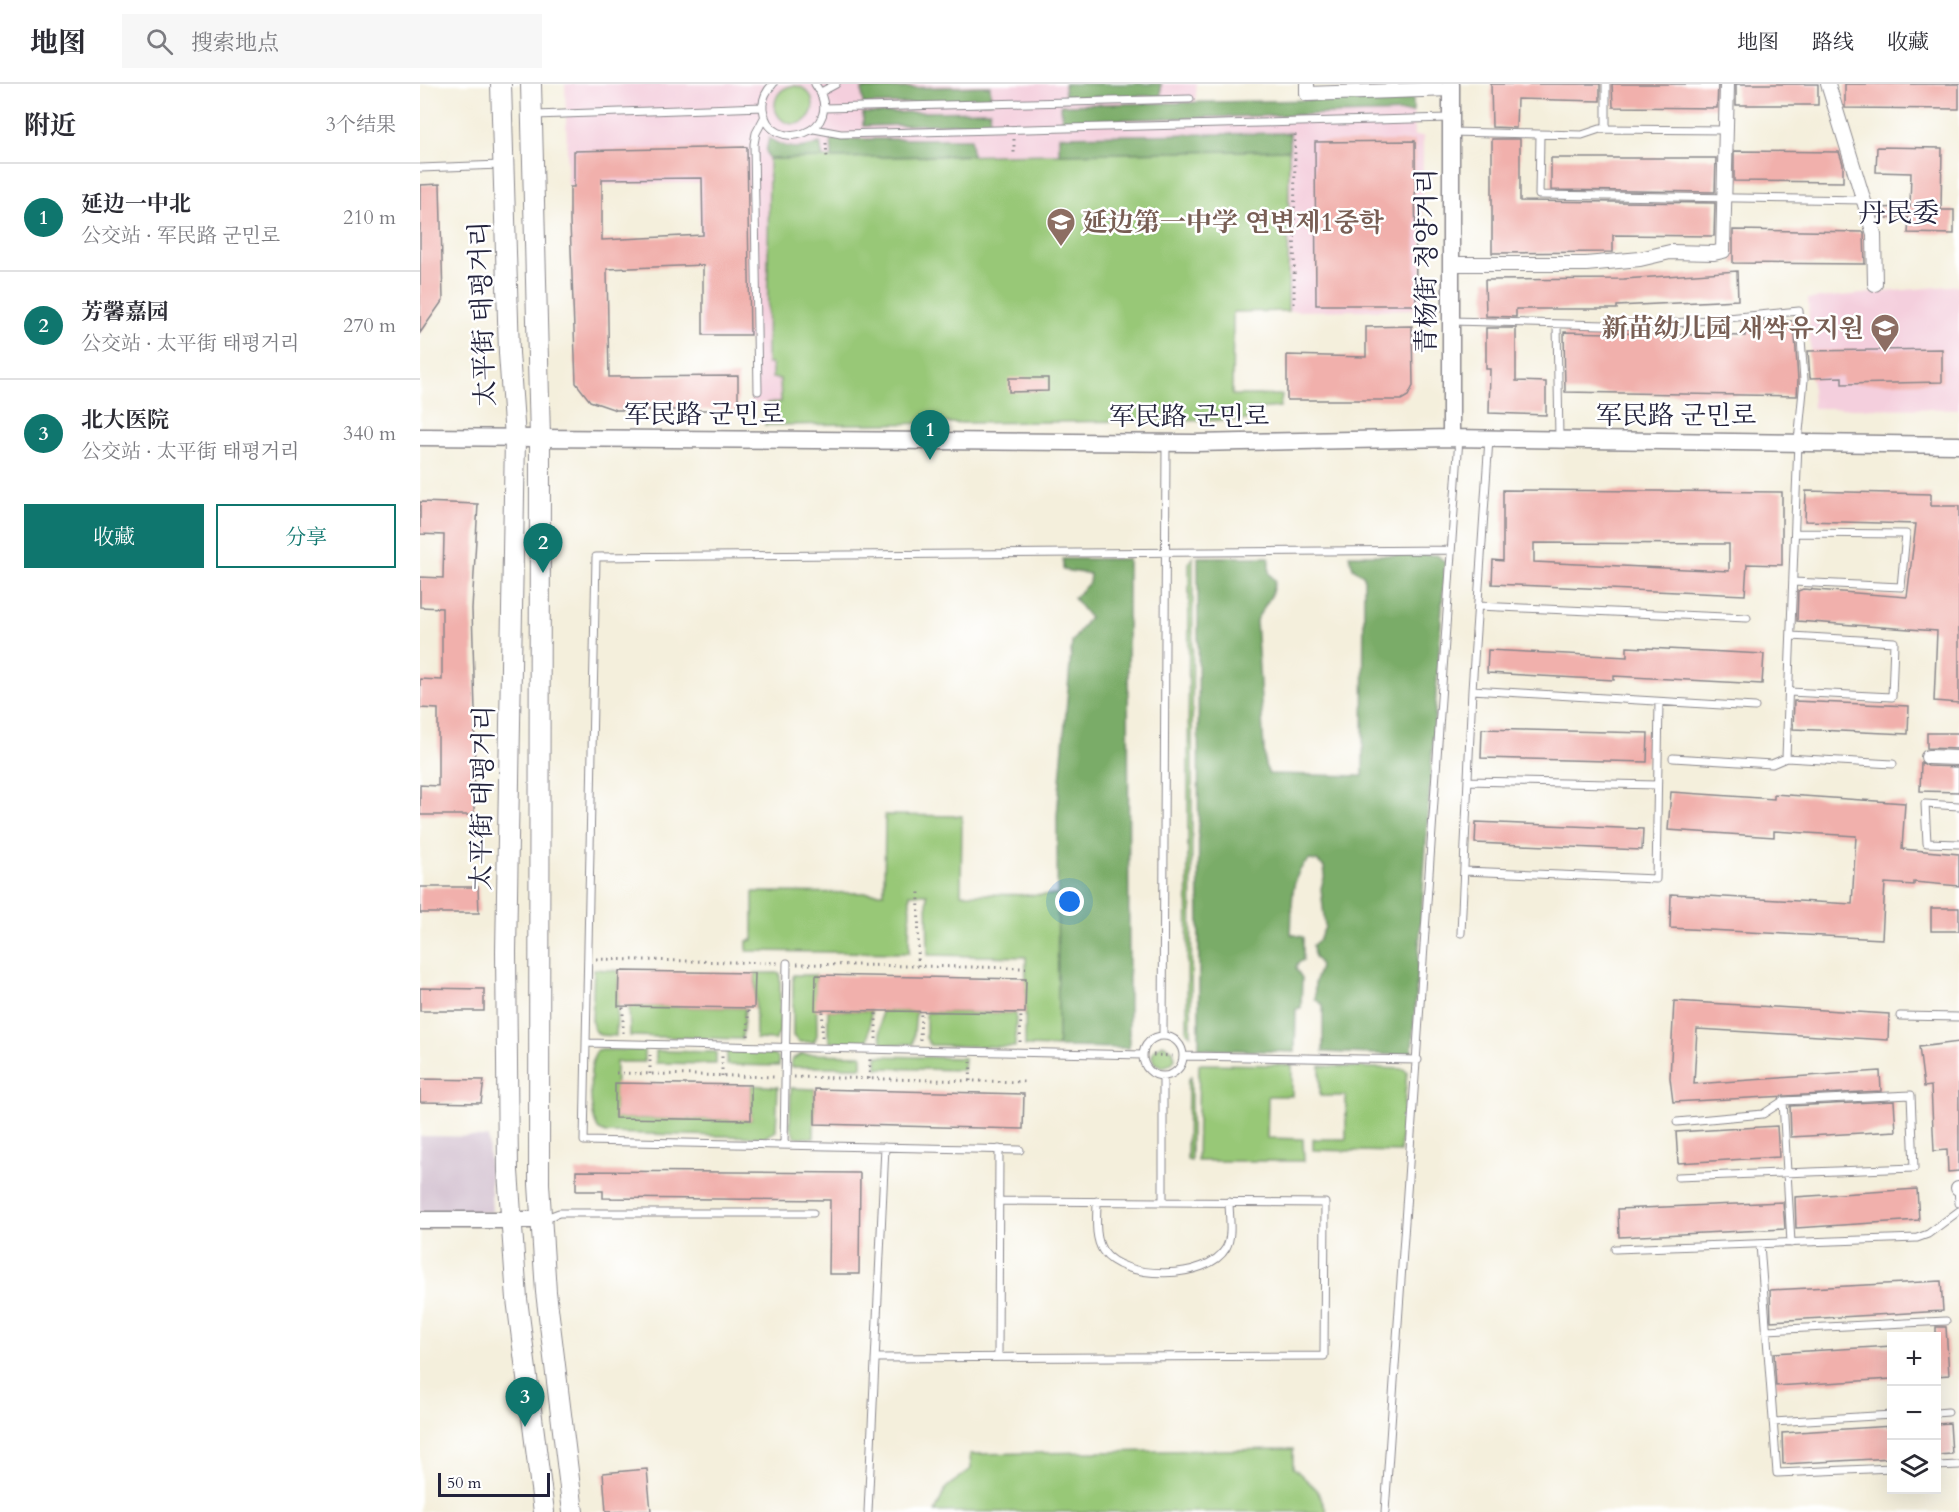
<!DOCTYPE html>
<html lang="zh">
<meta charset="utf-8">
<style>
body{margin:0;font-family:Cardo,"Noto Serif SC","Noto Serif KR",serif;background:#f7f7f7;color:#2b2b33}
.controls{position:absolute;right:18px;bottom:18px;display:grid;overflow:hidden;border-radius:0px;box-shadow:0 6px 24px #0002}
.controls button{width:54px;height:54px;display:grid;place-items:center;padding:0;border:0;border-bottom:2px solid #e1e1e2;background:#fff;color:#2b2b33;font:30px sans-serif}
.scale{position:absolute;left:18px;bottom:15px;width:112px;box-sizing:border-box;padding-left:6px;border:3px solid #22223b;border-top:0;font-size:16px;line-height:21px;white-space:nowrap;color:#22223b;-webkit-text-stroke:4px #fff;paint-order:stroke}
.you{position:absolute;left:650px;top:818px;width:21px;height:21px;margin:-15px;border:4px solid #fff;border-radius:50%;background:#1a73e8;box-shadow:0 0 0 9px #1a73e833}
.badge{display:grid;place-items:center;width:39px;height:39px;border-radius:50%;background:#0f766e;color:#fff;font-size:20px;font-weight:700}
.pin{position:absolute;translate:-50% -50px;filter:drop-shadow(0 2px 3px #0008)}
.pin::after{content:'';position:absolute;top:32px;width:21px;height:18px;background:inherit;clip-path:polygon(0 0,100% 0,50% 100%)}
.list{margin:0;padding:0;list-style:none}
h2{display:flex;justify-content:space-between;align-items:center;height:78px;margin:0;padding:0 24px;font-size:26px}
h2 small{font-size:20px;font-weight:400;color:#7c7c81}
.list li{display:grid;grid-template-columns:39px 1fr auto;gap:18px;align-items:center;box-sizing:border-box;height:108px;padding:0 24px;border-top:2px solid #e1e1e2}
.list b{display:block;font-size:22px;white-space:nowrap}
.list p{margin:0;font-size:20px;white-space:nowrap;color:#7c7c81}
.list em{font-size:20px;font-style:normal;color:#7c7c81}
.actions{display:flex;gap:12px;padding:18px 24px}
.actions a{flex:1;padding:14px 0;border:2px solid #0f766e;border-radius:0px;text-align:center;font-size:21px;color:#0f766e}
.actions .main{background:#0f766e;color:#fff}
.icon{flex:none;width:33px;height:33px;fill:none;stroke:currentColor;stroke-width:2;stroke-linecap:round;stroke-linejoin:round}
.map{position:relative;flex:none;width:1539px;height:1428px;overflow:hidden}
header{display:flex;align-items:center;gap:36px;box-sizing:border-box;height:84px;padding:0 30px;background:#fff;border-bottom:2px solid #e1e1e2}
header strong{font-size:28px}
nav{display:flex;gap:33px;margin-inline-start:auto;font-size:21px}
.search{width:420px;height:54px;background:#f7f7f7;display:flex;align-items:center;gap:15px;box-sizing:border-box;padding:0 21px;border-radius:0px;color:#7c7c81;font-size:22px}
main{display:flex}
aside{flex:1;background:#fff}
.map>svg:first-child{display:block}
.built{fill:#f4cfdd}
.industrial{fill:#d0bdcd}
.green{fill:#98c877;stroke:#5d7559;stroke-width:1.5}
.forest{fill:#7aac68;stroke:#4e6752;stroke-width:1.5}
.building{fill:#f1b0ac;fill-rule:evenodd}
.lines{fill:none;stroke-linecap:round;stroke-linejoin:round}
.service-casing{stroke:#8b888c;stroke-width:9}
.minor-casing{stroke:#8b888c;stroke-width:16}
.tertiary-casing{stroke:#8b888c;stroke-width:19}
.secondary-casing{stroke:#8b888c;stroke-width:22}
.path{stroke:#8b888c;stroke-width:3;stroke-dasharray:1.5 4.5;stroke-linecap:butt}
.service{stroke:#fff;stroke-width:7}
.minor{stroke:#fff;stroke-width:14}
.tertiary{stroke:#fff;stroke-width:16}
.secondary{stroke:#fff;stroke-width:20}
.labels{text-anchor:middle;stroke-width:5;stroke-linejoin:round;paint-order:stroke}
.education-label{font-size:26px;font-weight:bold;fill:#785e54;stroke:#fff;text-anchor:start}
.street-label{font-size:26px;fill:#22223b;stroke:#fff}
.neighbourhood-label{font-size:27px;fill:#22223b;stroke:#fff}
</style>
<header>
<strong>地图</strong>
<div class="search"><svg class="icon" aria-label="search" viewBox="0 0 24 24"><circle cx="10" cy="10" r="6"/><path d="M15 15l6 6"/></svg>搜索地点</div>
<nav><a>地图</a><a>路线</a><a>收藏</a></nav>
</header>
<main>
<aside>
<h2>附近<small>3个结果</small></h2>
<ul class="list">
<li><span class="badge">1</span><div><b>延边一中北</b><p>公交站 · 军民路 군민로</p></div><em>210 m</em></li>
<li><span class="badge">2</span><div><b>芳馨嘉园</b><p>公交站 · 太平街 태평거리</p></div><em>270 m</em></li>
<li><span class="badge">3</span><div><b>北大医院</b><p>公交站 · 太平街 태평거리</p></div><em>340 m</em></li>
</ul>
<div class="actions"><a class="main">收藏</a><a>分享</a></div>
</aside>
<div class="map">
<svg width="1539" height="1428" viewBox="0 0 1539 1428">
<rect width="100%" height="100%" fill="#fff"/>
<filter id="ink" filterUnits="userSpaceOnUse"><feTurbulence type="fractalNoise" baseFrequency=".0167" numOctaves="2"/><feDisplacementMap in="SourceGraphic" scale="12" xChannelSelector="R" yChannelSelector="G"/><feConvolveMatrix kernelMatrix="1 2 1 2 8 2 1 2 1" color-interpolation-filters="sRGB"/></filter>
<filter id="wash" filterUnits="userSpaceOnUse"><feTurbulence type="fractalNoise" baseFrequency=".008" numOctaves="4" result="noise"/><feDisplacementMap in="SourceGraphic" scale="24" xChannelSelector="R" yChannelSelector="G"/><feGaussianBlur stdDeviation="1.35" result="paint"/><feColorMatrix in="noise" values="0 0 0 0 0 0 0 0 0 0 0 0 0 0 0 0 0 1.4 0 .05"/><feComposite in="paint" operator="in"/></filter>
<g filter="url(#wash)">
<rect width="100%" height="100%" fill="#f4efdc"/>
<path class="built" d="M145 0H776V19L993 14 994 52H1003L1002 225 813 228 812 319H331V255H281L279 99 148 101Z
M1539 201V325L1393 324 1388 215Z"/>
<path class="industrial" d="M0 1052 68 1053 72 1128 0 1130Z"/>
<path class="green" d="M355 21a19 19 0 1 1 38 0a19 19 0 1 1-38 0Z
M869 66 868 227 813 228 812 311H862L860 323 828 326 827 336 345 341 347 319 361 318 360 295 352 294V280H347L349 75Z
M773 473 771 951 767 948 769 478Z
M465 731 542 732 541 810 638 811V963L605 962 606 873 508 871 507 810H490L489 869 327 867V857L333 856V808L464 809Z
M174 885 199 887 196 952 180 951 174 946 172 938Z
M335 889H360V947L355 956 336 955Z
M373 891H396L397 951 394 958H379L373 952Z
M209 922 325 924 322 955 210 952Z
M408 926 451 927 448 959 410 958 408 950Z
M461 927H496L493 960H463L460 950Z
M506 928 596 929 595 963 510 961 506 954Z
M743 960 753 966 755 974 751 980 743 983 734 979 732 972 734 965Z
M182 966H224V978H196L195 1034 331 1036V1001L358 1003 356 1047 345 1053 186 1049 179 1046C169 1034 167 979 177 967Z
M236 967 296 968V980L236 979Z
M307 967 353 970 358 974 359 982 307 981Z
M382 970 442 971V983H371L372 975Z
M457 972 544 974 543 986 457 984Z
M779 980 872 981V1012H848L847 1054 883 1055 884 1077H777Z
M900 982 984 985 987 988 980 1068 893 1066V1055H926V1012H900Z
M771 992V1077L767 1076 768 997Z
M371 1004 395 1005 394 1054 375 1053 370 1042Z
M873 1365V1383L897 1406 907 1428H515L526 1404 551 1385 550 1370Z"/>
<path class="forest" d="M644 0H741V12L645 13Z
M570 2 571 18 443 20 442 5Z
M993 14V28L642 37 641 21Z
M570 27V39L443 42V29Z
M870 49 869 66 639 70V52Z
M349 54C366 66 381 66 400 59L403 74 349 75 346 67Z
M411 55H551L552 71 412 74Z
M929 471H1017L1025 478 992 968 977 971 903 968V921L895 915C895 910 894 904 895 899 896 887 906 883 894 873L893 861 899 856 905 843 901 804 905 791 904 783 897 777 889 776C868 791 873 826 871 850L883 853V876L877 880 876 885 882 894 881 924 876 925 875 968 779 965 778 473H849V489L855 497 851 512 836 536 845 681 849 690 943 692 944 492 933 484Z
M643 475H708L709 964 638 963 637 732 652 558 669 533 654 514 669 499 670 490 643 486Z"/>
<g id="blocks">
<path class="building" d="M1071 0H1180V17L1097 15 1096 44 1072 43Z
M1192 0H1298L1297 24 1193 23Z
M1316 0H1398V21H1316Z
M1425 0H1539V25L1425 24Z
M1072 55H1100V117L1295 119 1294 152 1193 151V168L1072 169Z
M995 57 996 221H896L895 58Z
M327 63 330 251H283V181L187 185 189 293 318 292V326H196L170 317 156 299 150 138V103H154V67ZM282 94 283 151 182 156V95Z
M1457 63 1522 64 1521 126H1534V150L1488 149 1489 134H1459L1455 124 1490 123 1491 89 1456 88Z
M1314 67 1419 68 1423 80V98L1314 97Z
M1131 74H1296L1295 108 1131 106Z
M20 100 23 216 0 249V101Z
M1313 146 1444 148 1445 180 1313 179Z
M1317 187 1318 216 1197 222V225H1096V233L1066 232 1065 196 1204 195Z
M1339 237H1374L1378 296 1377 312 1145 308 1144 248 1325 252V238Z
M992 242 993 302 988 312 981 316H867V271L946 273V243Z
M1066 244H1096V297L1126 298V331L1069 329 1070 285H1066Z
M1522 265V298L1422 300V293L1390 294 1388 267Z
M589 294H628V307L589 308Z
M1083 406 1362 408V481L1327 480 1325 511 1072 500 1073 476 1083 477ZM1114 459 1309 460V487L1114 478Z
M1386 407 1511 410V422H1539V619L1514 617 1517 547 1377 537 1378 507 1383 505 1487 513 1496 440 1385 437Z
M0 418 58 420 52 525 55 626 54 731H0V701L18 702V625L0 624V595L22 596V524L0 523V493L23 494 24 451 0 450Z
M1207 563 1344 570 1342 600 1194 592V596L1067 589 1068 566 1207 573Z
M1374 617 1489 622 1488 650 1373 645Z
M1062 645 1228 649 1227 678 1061 674Z
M1507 649H1539V665L1507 664Z
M1501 678 1508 682 1539 683V708L1500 707Z
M1251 708 1354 715V710L1485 719 1482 765 1539 770V802L1494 798V801L1465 799 1462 855 1250 844 1251 810 1432 820 1436 752 1354 747V753L1248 746Z
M1056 738 1223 745 1222 766 1055 759Z
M0 803H58L59 829H0Z
M1511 824H1539V847H1511Z
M199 887 335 889 334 924 198 922Z
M396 891 606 895 605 929 395 926Z
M0 904 64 905V927H0Z
M1254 917 1469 930 1468 956 1277 945 1274 1000 1460 987 1461 1007 1253 1018 1250 994Z
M1539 958V1087L1528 1088 1527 1066 1514 1067 1511 1002 1504 1003 1499 963Z
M0 995 64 996 61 1019 0 1018Z
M195 999 331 1001V1036L195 1034Z
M395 1005 604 1010 603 1045 395 1040Z
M1474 1017 1476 1047 1371 1053 1370 1022Z
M1357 1042 1359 1073 1258 1079 1256 1048Z
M156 1087 440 1089 439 1190H409L410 1116 183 1114V1107H156Z
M1497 1105 1499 1136 1376 1144 1375 1113Z
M1363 1118 1365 1145 1199 1153 1198 1125Z
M1521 1197 1523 1227 1351 1237 1350 1206Z
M1516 1243H1526L1529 1291 1516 1292Z
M1472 1262V1295L1356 1302 1354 1269Z
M1530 1339 1532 1370 1516 1371V1340Z
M1472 1342V1374L1363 1380 1362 1349Z
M227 1385 231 1427 186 1428 183 1389Z"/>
</g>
</g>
<g filter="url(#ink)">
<use href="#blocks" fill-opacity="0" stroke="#8b888c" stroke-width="1.5"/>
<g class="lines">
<g class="service-casing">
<path id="service" d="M353 0C346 7 342 16 343 25 349 74 430 48 395 0
M1186 0V45
M401 8 416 0
M404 24 770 15
M115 31 343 23
M394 45 421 50 1029 34
M1031 48 1162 51 1180 45 1307 46
M1120 51 1119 111 1444 116
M0 84 81 81
M1031 237 1225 242 1379 227 1384 296 1378 358 1366 674
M1137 240 1139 354
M338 307 334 60 336 49 345 32
M1373 498 1481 503 1486 450 1375 449
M1058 522 1327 534
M1052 606 1335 623
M1369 608 1472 613 1474 558 1371 552
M1253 674 1352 680 1366 674 1473 680
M1048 697 1237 701
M1539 722 1505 720 1507 759 1539 760
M1044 787 1236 795 1239 618
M1041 849 1052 606 1069 355
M1480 932 1539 933
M743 951 746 359
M723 972a20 20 0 1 1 40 0a20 20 0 1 1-40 0Z
M166 959 723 971
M764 972 998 976
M743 992V1118
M1363 1017 1371 1159
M1257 1038 1343 1030 1363 1017 1491 1011 1494 1084 1258 1093
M364 1061 367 879
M600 1066 164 1057 176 473 1031 466
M1538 1104 1539 1119
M677 1117C677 1133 674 1153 683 1167 703 1197 788 1196 806 1164 813 1152 809 1131 809 1118
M123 1135 139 1129H393
M1340 1160 1357 1389 1472 1384
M1195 1165 1497 1154 1508 1150 1539 1127
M1346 1246 1526 1237
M578 1272 579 1065
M456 1274 904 1272 905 1119 579 1117
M1516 1329 1528 1328
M1353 1338 1472 1331
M1516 1382 1539 1381
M448 1428 465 1063
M965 1428 1039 354"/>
</g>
<g class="minor-casing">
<path id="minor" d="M887 0V10L1031 5
M1408 0 1454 150 1455 200
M1031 180H1166L1220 175 1250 168 1294 169 1303 167 1307 0
M1508 673 1539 674
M1538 1104H1539"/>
</g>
<g class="tertiary-casing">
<path id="tertiary" d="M1031 0V354
M0 353 774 359 1031 354 1539 361
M0 1136H121"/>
</g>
<g class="secondary-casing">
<path id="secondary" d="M81 0 89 269 95 354 86 868 88 1087 97 1215 124 1428
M111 0 120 354 119 1100 126 1208 153 1428"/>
</g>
<path class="path" d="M594 55V71
M406 59 407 74
M875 142 895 141
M874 220 875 48
M176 875 359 879
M377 880 606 884
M498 882 499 806
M203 949V922
M328 952V924
M402 953 403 926
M456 955V927
M500 956 501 928
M600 958 601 929
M733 971 753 972
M196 989 356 993
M230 990V971
M302 992V972
M374 993 604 998
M449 995 450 975
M550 997 551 978"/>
<use href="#service" class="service"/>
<use href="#minor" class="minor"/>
<use href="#tertiary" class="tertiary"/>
<use href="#secondary" class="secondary"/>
</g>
</g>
<defs>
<g id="school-pin" transform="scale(1.5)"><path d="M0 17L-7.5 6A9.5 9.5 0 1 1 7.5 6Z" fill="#8d6e63" stroke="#fff"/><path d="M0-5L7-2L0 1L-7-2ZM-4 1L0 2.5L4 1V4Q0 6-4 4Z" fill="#fff"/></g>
</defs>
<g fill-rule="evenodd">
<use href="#school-pin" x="641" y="138"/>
<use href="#school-pin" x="1465" y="244"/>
</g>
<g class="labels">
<g class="education-label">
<text x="662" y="147">延边第一中学 연변제1중학</text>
<text x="1444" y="253" text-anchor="end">新苗幼儿园 새싹유지원</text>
</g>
<g class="street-label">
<text transform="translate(1006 177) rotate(-90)" y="9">青杨街 청양거리</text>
<text transform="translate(62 230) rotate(-92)" y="9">太平街 태평거리</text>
<text x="284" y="339">军民路 군민로</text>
<text x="1256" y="340">军民路 군민로</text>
<text x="769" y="341">军民路 군민로</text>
<text transform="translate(62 714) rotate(-89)" y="9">太平街 태평거리</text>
</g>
<g class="neighbourhood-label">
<text x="1479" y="138">丹民委</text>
</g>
</g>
</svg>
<div class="controls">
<button>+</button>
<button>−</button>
<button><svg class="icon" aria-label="layers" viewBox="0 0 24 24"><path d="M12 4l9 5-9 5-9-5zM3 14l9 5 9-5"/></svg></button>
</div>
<div class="scale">50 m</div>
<div class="you"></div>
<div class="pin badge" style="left:510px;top:376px">1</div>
<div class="pin badge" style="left:123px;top:489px">2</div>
<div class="pin badge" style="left:105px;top:1343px">3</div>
</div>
</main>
